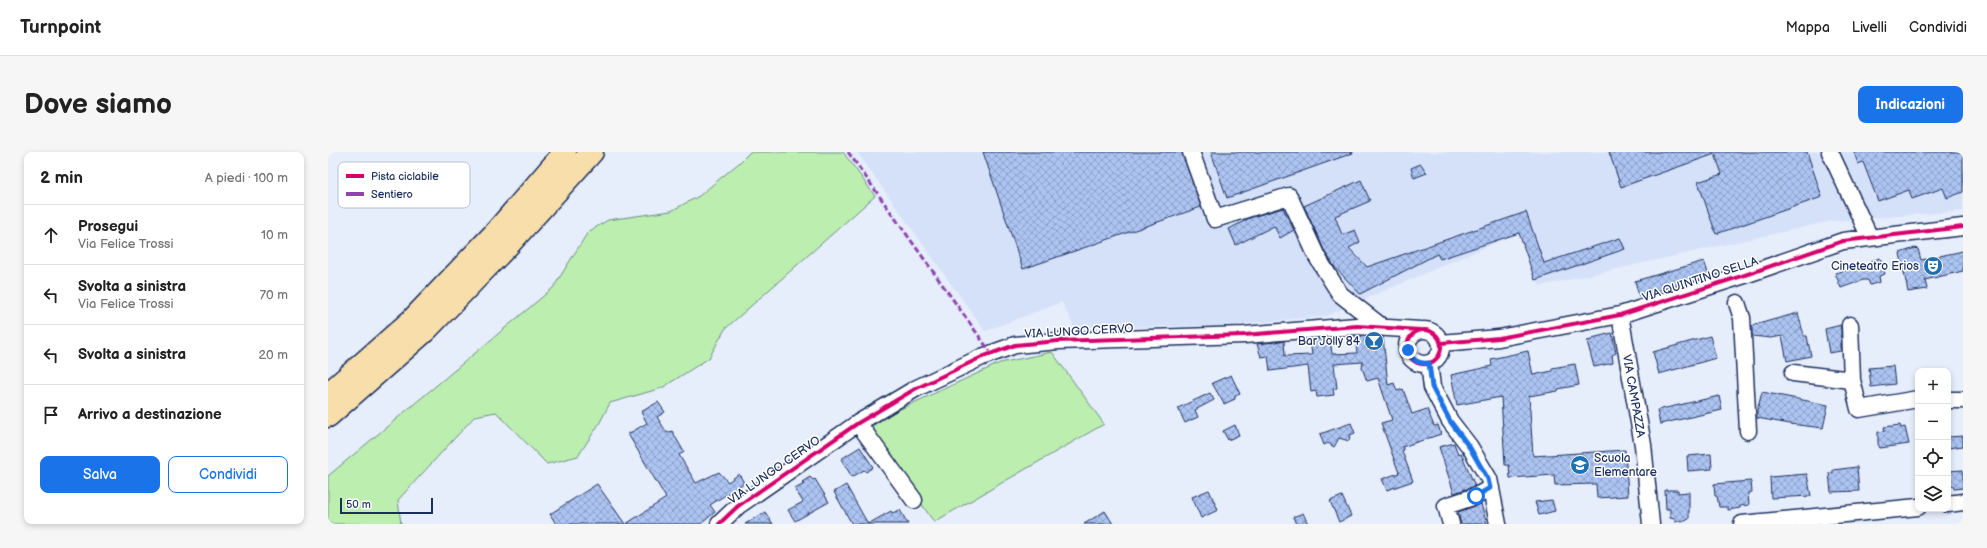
<!DOCTYPE html>
<html lang="it">
<meta charset="utf-8">
<style>
body{margin:0;font-family:"Balsamiq Sans",sans-serif;background:#f6f6f6;color:#222}
.controls{position:absolute;right:12px;bottom:12px;display:grid;overflow:hidden;border-radius:8px;box-shadow:0 2px 6px #0003}
.controls button{width:36px;height:36px;display:grid;place-items:center;padding:0;border:0;border-bottom:1px solid #e0e0e0;background:#fff;color:#222;font:20px sans-serif}
.scale{position:absolute;left:12px;bottom:10px;width:93px;box-sizing:border-box;padding-left:4px;border:2px solid #1b2f5e;border-top:0;font-size:11px;line-height:14px;white-space:nowrap;color:#1b2f5e;-webkit-text-stroke:3px #fff;paint-order:stroke}
.stop{position:absolute;width:12px;height:12px;margin:-9px;border:3px solid #1a73e8;border-radius:50%;background:#fff}
.stop.end{background:#1a73e8;border-color:#fff;box-shadow:0 1px 4px #0008}
.list{margin:0;padding:0;list-style:none}
h2{display:flex;justify-content:space-between;align-items:center;height:52px;margin:0;padding:0 16px;font-size:17px}
h2 small{font-size:13px;font-weight:400;color:#767676}
.list li{display:grid;grid-template-columns:26px 1fr auto;gap:12px;align-items:center;box-sizing:border-box;height:60px;padding:0 16px;border-top:1px solid #e0e0e0}
.list b{display:block;font-size:15px;white-space:nowrap}
.list p{margin:0;font-size:13px;white-space:nowrap;color:#767676}
.list em{font-size:13px;font-style:normal;color:#767676}
.actions{display:flex;gap:8px;padding:12px 16px}
.actions a{flex:1;padding:9px 0;border:1px solid #1a73e8;border-radius:8px;text-align:center;font-size:14px;color:#1a73e8}
.actions .main{background:#1a73e8;color:#fff}
.icon{flex:none;width:22px;height:22px;fill:none;stroke:currentColor;stroke-width:2;stroke-linecap:round;stroke-linejoin:round}
.map{position:relative;flex:none;width:1635px;height:372px;overflow:hidden;border-radius:8px}
header{display:flex;align-items:center;gap:24px;box-sizing:border-box;height:56px;padding:0 20px;background:#fff;border-bottom:1px solid #e0e0e0}
header strong{font-size:19px}
nav{display:flex;gap:22px;margin-inline-start:auto;font-size:14px}
.intro{display:flex;align-items:center;justify-content:space-between;box-sizing:border-box;height:96px;padding:0 24px}
h1{margin:0;font-size:28px}
.button{padding:10px 18px;border-radius:8px;background:#1a73e8;color:#fff;font-size:14px;font-weight:700}
main{display:flex;gap:24px;padding:0 24px}
aside{flex:1;background:#fff;border-radius:8px;box-shadow:0 2px 6px #0003}
.map>svg:first-child{display:block}
.built{fill:#d5e1f8}
.green{fill:#bceeaf;stroke:#6c8e86}
.building{fill:url(#building-cross-hatch);stroke:#1b2f5e}
.lines{fill:none;stroke-linecap:round;stroke-linejoin:round}
.minor-casing{stroke:#1b2f5e;stroke-width:19}
.highway-casing{stroke:#1b2f5e;stroke-width:25}
.minor{stroke:#fff;stroke-width:16}
.highway{stroke:#f8deab;stroke-width:22}
.quiet{stroke:#8e44ad;stroke-width:3;stroke-dasharray:6 3;stroke-linecap:butt}
.cycleway-casing{stroke:#fff;stroke-width:6}
.cycleway{stroke:#d6006c;stroke-width:4}
.route{stroke:#1a73e8;stroke-width:5}
.labels{text-anchor:middle;stroke-width:3;stroke-linejoin:round;paint-order:stroke}
.poi-label{font-size:12px;fill:#1b2f5e;stroke:#fff;text-anchor:end}
.street-label{font-size:12px;fill:#1b2f5e;stroke:#fff}
.key{fill:#fff;stroke:#bbc1cf;stroke-width:1}
.key-label{font-size:11px;fill:#1b2f5e}
</style>
<header>
<strong>Turnpoint</strong>
<nav><a>Mappa</a><a>Livelli</a><a>Condividi</a></nav>
</header>
<div class="intro"><h1>Dove siamo</h1><a class="button">Indicazioni</a></div>
<main>
<aside>
<h2>2 min<small>A piedi · 100 m</small></h2>
<ul class="list">
<li><svg class="icon" aria-label="ahead" viewBox="0 0 24 24"><path d="M12 20V5M6 11l6-6 6 6"/></svg><div><b>Prosegui</b><p>Via Felice Trossi</p></div><em>10 m</em></li>
<li><svg class="icon" aria-label="left" viewBox="0 0 24 24"><path d="M17 20v-9H6M10 6l-5 5 5 5"/></svg><div><b>Svolta a sinistra</b><p>Via Felice Trossi</p></div><em>70 m</em></li>
<li><svg class="icon" aria-label="left" viewBox="0 0 24 24"><path d="M17 20v-9H6M10 6l-5 5 5 5"/></svg><div><b>Svolta a sinistra</b></div><em>20 m</em></li>
<li><svg class="icon" aria-label="arrive" viewBox="0 0 24 24"><path d="M6 21V4h12l-3 4 3 4H6"/></svg><div><b>Arrivo a destinazione</b></div></li>
</ul>
<div class="actions"><a class="main">Salva</a><a>Condividi</a></div>
</aside>
<div class="map">
<svg width="1635" height="372" viewBox="0 0 1635 372">
<defs>
<pattern id="building-cross-hatch" width="8" height="8" patternUnits="userSpaceOnUse"><rect width="8" height="8" fill="#adc4f2"/><path d="M0 0l8 8M0 8l8-8" fill="none" stroke="#8ca0c7"/></pattern>
</defs>
<rect width="100%" height="100%" fill="#e6edfb"/>
<filter id="ink" filterUnits="userSpaceOnUse"><feTurbulence type="fractalNoise" baseFrequency=".025" numOctaves="2"/><feDisplacementMap in="SourceGraphic" scale="8" xChannelSelector="R" yChannelSelector="G"/><feConvolveMatrix kernelMatrix="1 2 1 2 8 2 1 2 1" color-interpolation-filters="sRGB"/></filter>
<g filter="url(#ink)">
<path class="built" d="M529 0H1635V59L1503 69 1212 134 1190 81 998 164 894 174 746 175 734 150 657 179Z"/>
<path class="green" d="M422 0H515L547 44 397 177 381 206 334 236 282 251 271 272 250 304 219 312 168 260 147 264 70 348 73 372H0V324L225 136 260 80 280 68 343 59 371 44 411 11Z
M724 200 776 272 606 370 541 276 568 259 672 211Z"/>
<path class="building" d="M655 0H854L873 55 695 117Z
M883 0H1025V1L899 46Z
M1281 0H1479L1494 45 1388 82 1370 30 1394 22 1387 2 1293 35Z
M1526 0H1635V40L1619 46 1615 36 1584 47 1581 38 1550 49 1535 10 1530 12Z
M1093 12 1099 21 1086 26 1083 16Z
M1033 28 1042 49 1007 64 1014 83 1027 78 1032 90 1021 96 1039 115 1198 60 1216 111 1292 86 1297 97 1207 128 1191 81 1112 107 1109 102 1032 142 1006 114 997 100 976 54Z
M955 56 966 78 952 86 946 74 908 93 901 77 924 65Z
M1587 96 1590 97 1593 108 1635 99V119L1597 128 1599 137 1580 140 1572 101Z
M1552 106 1557 122 1551 124 1552 130 1542 133 1540 128H1535L1513 136 1507 121 1544 111 1543 109Z
M1376 109 1381 124 1311 144 1307 129Z
M1470 161 1476 184H1479L1483 204 1459 209 1454 184 1443 186 1424 184V175L1426 173Z
M1513 173V199L1501 201 1497 177Z
M1284 181 1288 201 1284 203 1285 211 1266 215 1259 189 1264 188V186Z
M1027 184 1055 185 1060 233 1066 231 1069 239 1075 237 1084 262 1099 257 1106 274 1110 273 1113 282 1074 295 1076 298 1074 299 1085 329 1059 338 1054 327 1071 321 1053 271 1064 268 1050 226 1039 229 1034 216 1035 210 1006 212 1009 236 1005 237 1006 243 989 245 988 239 983 240 980 214 942 219 940 204 933 205 929 192 956 189 957 204 984 203 982 188 1002 186 1004 202 1029 201Z
M1382 184 1388 206 1331 222 1325 200Z
M1200 199 1205 223 1224 219V216L1247 212 1251 233 1230 237V239L1201 244 1205 304 1297 298 1300 344 1269 346 1268 332 1227 333 1226 323 1182 326 1181 313H1177L1173 245 1129 253 1123 223 1164 214 1163 207Z
M1565 214 1567 232 1543 235 1541 216Z
M903 223 912 242 907 244V247L896 252 884 231Z
M1434 240 1500 253 1495 276 1462 272 1429 266V259Z
M882 241 886 248 867 258 870 265 857 271 850 256Z
M1391 244 1394 258 1332 272 1329 258Z
M330 250 337 260 329 265 339 281 344 279 356 300 351 303 368 331 391 320 400 330 411 322 416 331 382 353 387 360 373 372H298L338 346 300 282 319 271 313 260Z
M1023 271 1027 281 1022 283 1021 289 1011 286 1006 295 1000 291 996 293 992 282Z
M907 273 911 283 900 288 895 279Z
M1572 273 1573 276 1577 275 1581 292 1552 296 1550 292V280L1557 279 1556 275Z
M1635 284V294L1620 296V285Z
M1126 291 1130 302 1133 301 1147 334 1126 341 1111 295Z
M532 295 545 315 538 320 536 318 524 325 513 307Z
M1383 302 1384 317 1360 319 1359 304Z
M1529 315 1531 339 1503 340 1501 321H1505V318Z
M1635 318V336L1626 337 1625 333 1620 334V319Z
M1479 322 1483 344 1443 346 1442 325Z
M482 325 485 328 487 327 501 350 467 369 460 358 475 350 467 337 476 332 474 330Z
M1423 329 1424 340 1420 341 1421 353 1412 354V356L1400 358V355H1391L1389 344H1387L1386 332Z
M269 332 297 372H228L222 362Z
M518 333 540 372 563 359 564 361 572 358 580 372H524L506 340Z
M881 338 890 358 873 366 864 345Z
M1337 338H1350V341L1361 340V367L1347 370V367L1342 366V357H1338Z
M1014 344 1023 364 1011 370 1002 349Z
M1224 348 1227 359 1211 363 1207 350Z
M1153 352 1159 372H1133L1130 360Z
M777 359 785 372H756Z
M437 360 445 372H417Z
M975 361 980 372H968L965 365Z"/>
<g class="lines">
<g class="minor-casing">
<path id="minor" d="M863 0 887 67 961 44 989 105 1012 142 1053 174
M1502 0 1542 86
M1409 151 1414 166 1420 279
M1292 163 1315 293 1323 372
M1522 173 1524 228
M1079 195a17 17 0 1 1 34 0a17 17 0 1 1-34 0Z
M1113 191 1171 186 1292 163 1414 124 1515 89 1635 75
M1101 211 1104 235 1122 269 1142 295 1161 327 1170 372
M1465 221 1524 228 1531 257 1590 247
M1620 248H1635
M530 271 586 348
M1620 352 1635 350
M391 372 410 354 530 271 587 237 654 205 687 193 730 189 916 183 1029 174 1092 178
M1123 372 1118 354 1148 344 1163 336
M1414 372 1590 355"/>
</g>
<g class="highway-casing">
<path id="highway" d="M0 242 84 168 168 80 237 0
M0 264 98 178 183 90 264 0"/>
</g>
<use href="#minor" class="minor"/>
<use href="#highway" class="highway"/>
<path class="quiet" d="M520 0 663 201"/>
<g class="cycleway-casing">
<path id="cycleway" d="M1079 195a17 17 0 1 1 34 0a17 17 0 1 1-34 0Z
M1113 191 1171 186 1292 163 1414 124 1515 89 1635 75
M391 372 410 354 530 271 587 237 654 205 687 193 730 189 916 183 1029 174 1092 178"/>
</g>
<use href="#cycleway" class="cycleway"/>
</g>
</g>
<g class="lines" filter="url(#ink)">
<path class="route" d="M1080 198C1083 208 1090 212 1101 211L1104 235 1122 269 1142 296 1160 327 1162 336 1148 344"/>
</g>
<defs>
<g id="theatre-disc" transform="scale(1)"><circle r="9.5" fill="#1f6fb2" stroke="#fff"/><path d="M-5-5.5Q0-4 5-5.5V0Q5 5 0 6Q-5 5-5 0ZM-3.3-2.5H-1v1.5H-3.3ZM1-2.5H3.3v1.5H1ZM-2.8 1Q0 5.5 2.8 1Z" fill="#fff"/></g>
<g id="bar-disc" transform="scale(1)"><circle r="9.5" fill="#1f6fb2" stroke="#fff"/><path d="M-6-5H6L.8 .8V4.5H3.5V6h-7V4.5H-.8V.8Z" fill="#fff"/></g>
<g id="school-disc" transform="scale(1)"><circle r="9.5" fill="#1f6fb2" stroke="#fff"/><path d="M0-5L7-2L0 1L-7-2ZM-4 1L0 2.5L4 1V4Q0 6-4 4Z" fill="#fff"/></g>
</defs>
<g fill-rule="evenodd">
<use href="#theatre-disc" x="1605" y="114"/>
<use href="#bar-disc" x="1046" y="189"/>
<use href="#school-disc" x="1252" y="313"/>
</g>
<g class="labels">
<g class="poi-label">
<text x="1591" y="118">Cineteatro Erios</text>
<text x="1032" y="193">Bar Jolly 84</text>
<text x="1266" y="310" text-anchor="start">Scuola<tspan x="1266" dy="14">Elementare</tspan></text>
</g>
<g class="street-label">
<text transform="translate(1372 127) rotate(-18)" y="4">VIA QUINTINO SELLA</text>
<text transform="translate(751 179) rotate(-3)" y="4">VIA LUNGO CERVO</text>
<text transform="translate(1306 244) rotate(80)" y="4">VIA CAMPAZZA</text>
<text transform="translate(446 318) rotate(-35)" y="4">VIA LUNGO CERVO</text>
</g>
</g>
<rect x="10" y="10" width="132" height="46" rx="6" class="key"/>
<rect x="18" y="22" width="18" height="4" fill="#d6006c"/>
<rect x="18" y="40" width="18" height="4" fill="#8e44ad"/>
<g class="key-label">
<text x="43" y="28">Pista ciclabile</text>
<text x="43" y="46">Sentiero</text>
</g>
</svg>
<div class="controls">
<button>+</button>
<button>−</button>
<button><svg class="icon" aria-label="locate" viewBox="0 0 24 24"><circle cx="12" cy="12" r="6"/><path d="M12 2v4M12 18v4M2 12h4M18 12h4"/></svg></button>
<button><svg class="icon" aria-label="layers" viewBox="0 0 24 24"><path d="M12 4l9 5-9 5-9-5zM3 14l9 5 9-5"/></svg></button>
</div>
<div class="scale">50 m</div>
<div class="stop" style="left:1148px;top:344px"></div>
<div class="stop end" style="left:1080px;top:198px"></div>
</div>
</main>
